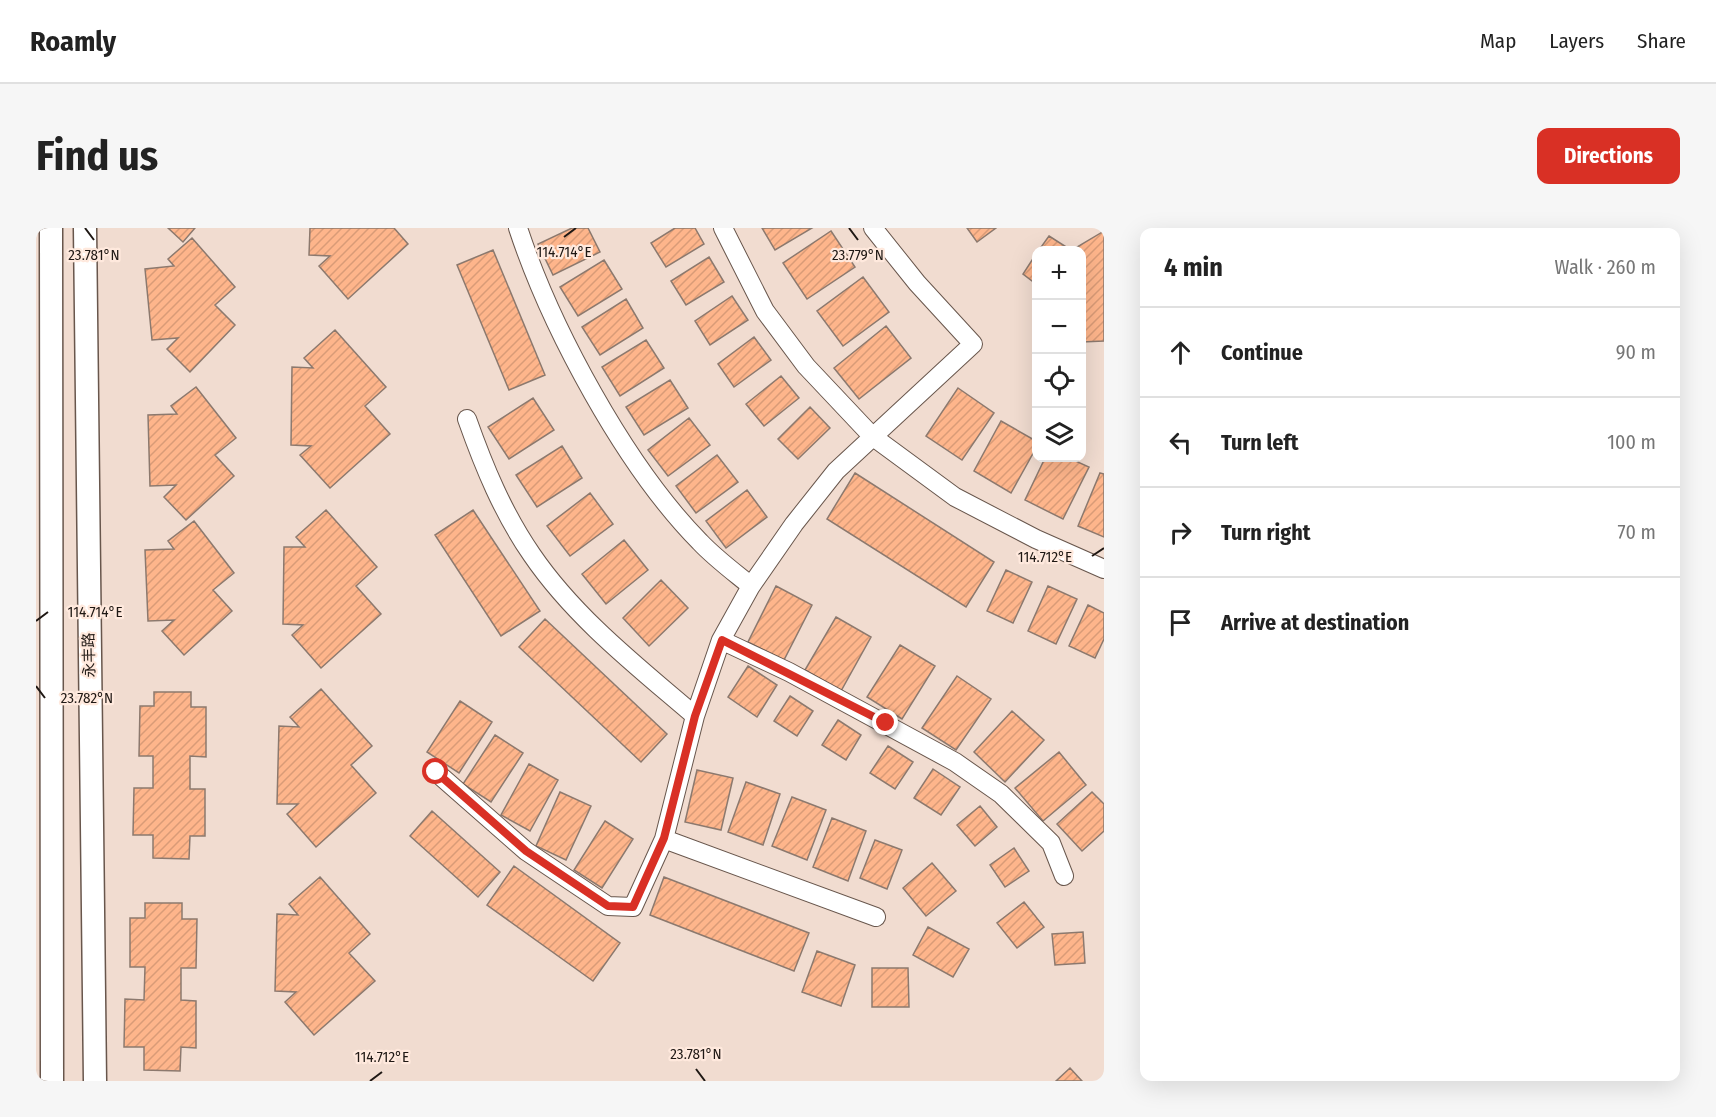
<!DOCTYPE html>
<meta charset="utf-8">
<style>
body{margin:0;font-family:"Fira Sans Condensed","Noto Sans SC",sans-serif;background:#f6f6f6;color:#222}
.controls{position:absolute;right:18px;top:18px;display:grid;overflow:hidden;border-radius:12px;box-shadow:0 6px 24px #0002}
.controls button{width:54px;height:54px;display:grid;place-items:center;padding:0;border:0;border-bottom:2px solid #e0e0e0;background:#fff;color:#222;font:30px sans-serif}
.stop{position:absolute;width:18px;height:18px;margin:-14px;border:4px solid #d93025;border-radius:50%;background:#fff}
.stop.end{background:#d93025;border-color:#fff;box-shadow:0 2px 6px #0008}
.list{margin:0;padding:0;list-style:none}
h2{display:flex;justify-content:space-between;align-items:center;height:78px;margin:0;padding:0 24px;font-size:26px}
h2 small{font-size:20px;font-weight:400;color:#767676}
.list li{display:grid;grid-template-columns:39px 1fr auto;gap:18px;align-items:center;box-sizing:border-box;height:90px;padding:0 24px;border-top:2px solid #e0e0e0}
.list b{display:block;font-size:22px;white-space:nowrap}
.list em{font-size:20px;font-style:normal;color:#767676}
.icon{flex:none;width:33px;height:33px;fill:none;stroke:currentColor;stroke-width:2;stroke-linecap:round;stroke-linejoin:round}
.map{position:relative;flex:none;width:1068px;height:853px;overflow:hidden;border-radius:12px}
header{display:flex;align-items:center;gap:36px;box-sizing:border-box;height:84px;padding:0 30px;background:#fff;border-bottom:2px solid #e0e0e0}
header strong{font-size:28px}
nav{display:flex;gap:33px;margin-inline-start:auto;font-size:21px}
.intro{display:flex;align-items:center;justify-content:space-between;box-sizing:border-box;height:144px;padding:0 36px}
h1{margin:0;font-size:42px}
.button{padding:15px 27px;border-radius:12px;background:#d93025;color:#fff;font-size:21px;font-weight:700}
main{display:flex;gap:36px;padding:0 36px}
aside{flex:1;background:#fff;border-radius:12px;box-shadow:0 6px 24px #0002}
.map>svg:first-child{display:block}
.building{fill:url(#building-hatch);stroke:#8c796e;stroke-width:1.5}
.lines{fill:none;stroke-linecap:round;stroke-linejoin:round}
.minor-casing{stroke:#68564c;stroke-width:20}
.tertiary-casing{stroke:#68564c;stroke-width:25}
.minor{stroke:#fff;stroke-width:18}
.tertiary{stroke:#fff;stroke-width:22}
.route{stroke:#d93025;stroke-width:8}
.ticks{fill:none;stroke:#1f1814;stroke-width:2}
.labels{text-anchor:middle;stroke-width:4.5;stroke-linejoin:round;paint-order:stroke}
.street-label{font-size:15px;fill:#1f1814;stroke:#ffe9dd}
.ticks-label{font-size:15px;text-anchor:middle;fill:#1f1814;stroke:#ffe9dd;stroke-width:4.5;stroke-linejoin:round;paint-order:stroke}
</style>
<header>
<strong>Roamly</strong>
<nav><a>Map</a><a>Layers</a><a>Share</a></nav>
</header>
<div class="intro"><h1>Find us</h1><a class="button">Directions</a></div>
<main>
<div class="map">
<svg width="1068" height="853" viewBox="0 0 1068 853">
<defs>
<pattern id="building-hatch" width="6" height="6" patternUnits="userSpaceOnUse" patternTransform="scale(1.5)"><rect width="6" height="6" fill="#feb58b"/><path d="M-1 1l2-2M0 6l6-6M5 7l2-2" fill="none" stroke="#d99b77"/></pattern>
</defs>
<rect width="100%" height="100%" fill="#f1dcd0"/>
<path class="building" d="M132 0H159L147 14Z
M274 0H358L372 16 312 71 283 38 294 28 273 27Z
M536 0H552L564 24 517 47 502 16Z
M639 0H659L668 16 630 39 615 15Z
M726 0H776L739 22Z
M931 0H960L941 14Z
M795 3 819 39 771 71 747 35Z
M1068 3V113L1046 114V22H1036Z
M1013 8 1035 22H1003Z
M156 10 199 59 179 77 199 97 154 144 131 121 142 110 116 112 109 41 138 38 132 31Z
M457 22 509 147 473 162 421 37Z
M1000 26V56L987 46Z
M673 29 688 54 650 77 635 53Z
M568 32 586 61 542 88 524 59Z
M827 49 853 84 807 118 781 83Z
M696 68 712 92 674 117 659 93Z
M590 71 607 100 564 127 546 99Z
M850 98 875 130 823 171 798 140Z
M299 102 350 159 329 178 354 206 294 260 264 227 275 218 255 217 256 139 277 140 268 130Z
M718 109 735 132 698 159 682 136Z
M610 112 628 140 584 168 566 139Z
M745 148 763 170 728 198 710 176Z
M634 152 652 180 608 207 590 179Z
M160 159 200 210 179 227 198 248 150 292 128 269 140 257 114 258 112 187 141 186 135 178Z
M922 160 958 185 926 232 890 208Z
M497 170 518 202 473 231 452 199Z
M774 179 794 200 762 231 742 211Z
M653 190 674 217 632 248 612 222Z
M965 193 1000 213V220L975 265 938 243Z
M526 218 546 250 501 279 480 247Z
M681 227 702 254 660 285 640 258Z
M1009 230H1033L1053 239 1027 291 989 272Z
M819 245 958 334 930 379 791 291Z
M1064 245 1068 246V309L1042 298Z
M711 262 731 289 690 320 670 293Z
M554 265 577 296 534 328 511 298Z
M290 282 341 339 320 358 345 386 285 440 256 407 267 397 247 396 248 319H269L260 309Z
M437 282 504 383 465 408 399 307Z
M158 293 198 345 177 362 196 383 148 427 126 403 138 392 112 393 109 322 138 321 132 313Z
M588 312 612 342 570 376 546 346Z
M970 342 996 354 977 395 951 383Z
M625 352 652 380 613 418 587 390Z
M740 358 776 377 748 432 712 414Z
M1012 358 1041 371 1020 416 992 403Z
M1052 377 1068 385V411L1059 430 1033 418Z
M800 389 835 409 805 463 769 442Z
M509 391 631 506 605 534 483 419Z
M864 417 899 438 866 491 831 469Z
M712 438 741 457 721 489 692 469Z
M921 448 955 471 920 522 886 500Z
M285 461 336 518 315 537 340 565 280 619 251 586 262 576H241L243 498 263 499 254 489Z
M118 464H155V479H170V529L154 528V561H169V608H154L153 631 117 630V607H97L98 560H117V528H103L104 478H118Z
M754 468 777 483 761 508 738 493Z
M424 473 456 494 423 545 391 524Z
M976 483 1008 512 969 554 938 524Z
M802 492 825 507 810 532 786 517Z
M459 507 487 525 455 574 427 556Z
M852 518 877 534 859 561 834 545Z
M1023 524 1050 557 1007 593 979 560Z
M493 536 522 552 494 603 465 587Z
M897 541 924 559 905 587 878 570Z
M661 542 697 550 685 602 649 594Z
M710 554 744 566 727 617 692 604Z
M524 564 555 578 530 632 500 618Z
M1056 564 1068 576V603L1046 623 1021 596Z
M756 569 790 582 771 632 736 618Z
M944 578 961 599 939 618 921 597Z
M396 583 464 644 442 669 374 608Z
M796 590 830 603 812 653 777 639Z
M569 593 597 611 566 660 538 642Z
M839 612 866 622 851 661 824 650Z
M978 620 993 643 969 659 954 637Z
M896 635 920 663 890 688 867 660Z
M478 638 584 715 557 753 451 677Z
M284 649 334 706 313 725 339 753 278 807 249 774 260 764 239 763 241 686 262 687 253 676Z
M628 649 773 705 758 743 614 687Z
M988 674 1008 699 981 720 961 695Z
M109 675H146V691H161L160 740H145V772L160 773V820L145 819 144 843 108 842V819H88L89 771 108 772 109 739H94V690H109Z
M892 699 933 721 917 749 877 727Z
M1047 704 1049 735 1019 737 1016 706Z
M781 723 819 737 805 778 766 764Z
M836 740H872L873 779H836Z
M1034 840 1046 853H1020Z"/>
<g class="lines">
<g class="minor-casing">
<path id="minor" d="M482 0C515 100 589 238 664 314 679 330 698 344 715 358
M687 0 729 83 770 138 836 208 919 269 1000 311 1068 341
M431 191C448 239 467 285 496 327 539 390 602 439 659 488
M685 412 753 444 919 534 965 566 1015 615 1028 648
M400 544 490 623 572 678 597 679 628 611 659 488 685 412 715 358 758 296 800 243 937 116 881 55 837 0
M628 611 840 689"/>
</g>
<g class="tertiary-casing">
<path id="tertiary" d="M15 0 16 853
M49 0 59 853"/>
</g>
<use href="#minor" class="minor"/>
<use href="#tertiary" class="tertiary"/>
</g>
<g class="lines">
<path class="route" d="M400 544 490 623 572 678 597 679 628 610 659 488 686 412 850 495"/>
</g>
<path class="ticks" d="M49 0 58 12M813 0 822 12M528 9 540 0M1056 328 1068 320M0 393 12 384M0 458 9 470M660 841 669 853M334 853 346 844"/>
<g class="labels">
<g class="street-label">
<text transform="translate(53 427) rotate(-91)" y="5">永丰路</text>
</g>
</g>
<g class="ticks-label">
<text x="528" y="29">114.714°E</text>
<text x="58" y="32">23.781°N</text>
<text x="822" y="32">23.779°N</text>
<text x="1009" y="334">114.712°E</text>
<text x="59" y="389">114.714°E</text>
<text x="51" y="475">23.782°N</text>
<text x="660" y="831">23.781°N</text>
<text x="346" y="834">114.712°E</text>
</g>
</svg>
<div class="controls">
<button>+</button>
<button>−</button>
<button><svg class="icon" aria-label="locate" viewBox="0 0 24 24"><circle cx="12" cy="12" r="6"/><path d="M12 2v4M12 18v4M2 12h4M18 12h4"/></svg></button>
<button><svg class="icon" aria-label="layers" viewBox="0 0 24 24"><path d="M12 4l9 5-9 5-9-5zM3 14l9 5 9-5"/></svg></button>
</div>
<div class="stop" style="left:400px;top:544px"></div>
<div class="stop end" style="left:850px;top:495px"></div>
</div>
<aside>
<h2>4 min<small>Walk · 260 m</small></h2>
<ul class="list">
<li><svg class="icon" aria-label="ahead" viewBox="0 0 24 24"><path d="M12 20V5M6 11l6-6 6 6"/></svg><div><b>Continue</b></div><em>90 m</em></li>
<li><svg class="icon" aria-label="left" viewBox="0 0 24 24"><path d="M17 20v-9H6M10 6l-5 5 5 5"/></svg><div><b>Turn left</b></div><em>100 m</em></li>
<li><svg class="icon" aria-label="right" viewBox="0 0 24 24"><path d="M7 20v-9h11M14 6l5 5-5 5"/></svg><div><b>Turn right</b></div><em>70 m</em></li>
<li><svg class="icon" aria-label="arrive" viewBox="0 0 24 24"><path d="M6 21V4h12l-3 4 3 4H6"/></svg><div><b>Arrive at destination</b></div></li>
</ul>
</aside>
</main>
